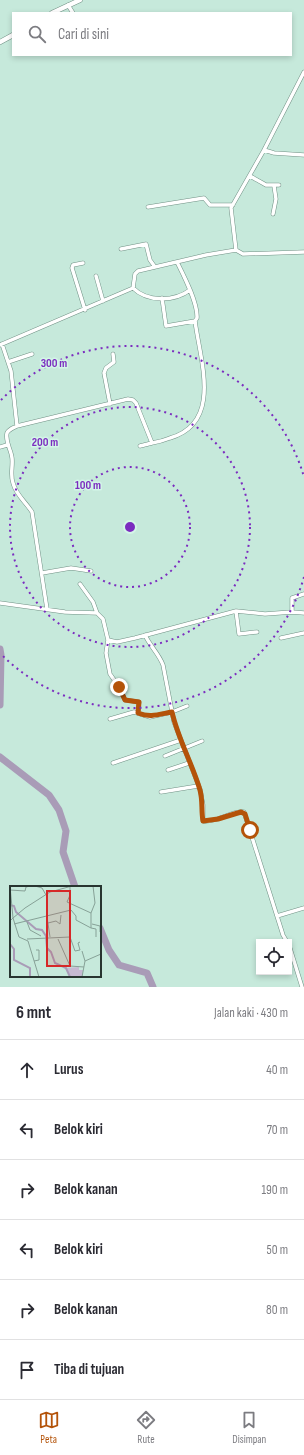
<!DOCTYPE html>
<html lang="id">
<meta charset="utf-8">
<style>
body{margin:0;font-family:"Sofia Sans Condensed",sans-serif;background:#f7f7f7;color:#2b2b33}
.controls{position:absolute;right:12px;bottom:12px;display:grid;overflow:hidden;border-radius:0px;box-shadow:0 2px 6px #0003}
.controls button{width:36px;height:36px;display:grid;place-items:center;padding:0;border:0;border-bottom:1px solid #e1e1e2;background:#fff;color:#2b2b33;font:20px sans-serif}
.stop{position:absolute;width:12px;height:12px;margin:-9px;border:3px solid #b45309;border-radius:50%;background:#fff}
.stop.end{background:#b45309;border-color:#fff;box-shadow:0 1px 4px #0008}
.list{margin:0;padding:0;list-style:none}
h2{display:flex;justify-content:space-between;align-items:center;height:52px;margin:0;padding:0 16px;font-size:17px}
h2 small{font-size:13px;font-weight:400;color:#7c7c81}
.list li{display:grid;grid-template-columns:26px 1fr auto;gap:12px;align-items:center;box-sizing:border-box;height:60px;padding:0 16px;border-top:1px solid #e1e1e2}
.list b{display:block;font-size:15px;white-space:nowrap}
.list em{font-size:13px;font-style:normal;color:#7c7c81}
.icon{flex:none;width:22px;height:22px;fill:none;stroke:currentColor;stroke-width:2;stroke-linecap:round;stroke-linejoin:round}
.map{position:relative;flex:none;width:304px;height:987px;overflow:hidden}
.search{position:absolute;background:#fff;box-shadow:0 2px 6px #0003;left:12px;right:12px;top:12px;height:44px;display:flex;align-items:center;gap:10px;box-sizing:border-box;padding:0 14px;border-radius:0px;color:#7c7c81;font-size:15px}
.sheet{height:412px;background:#fff}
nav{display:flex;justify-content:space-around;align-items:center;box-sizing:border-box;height:56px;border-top:1px solid #e1e1e2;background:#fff;font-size:11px;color:#7c7c81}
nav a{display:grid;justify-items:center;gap:2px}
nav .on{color:#b45309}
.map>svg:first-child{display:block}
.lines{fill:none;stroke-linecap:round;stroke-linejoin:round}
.river{stroke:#a99cb7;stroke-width:7}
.minor-casing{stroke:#719185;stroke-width:4.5}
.tertiary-casing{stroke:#719185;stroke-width:5.5}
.minor{stroke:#fff;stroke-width:3.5}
.tertiary{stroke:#fff;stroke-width:4.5}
.route{stroke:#b45309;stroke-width:5}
.ring{fill:none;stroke:#7b2cbf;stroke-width:2;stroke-dasharray:2 4}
.inset-river{fill:none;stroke:#a99cb7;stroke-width:2}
.inset-road{fill:none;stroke:#87a197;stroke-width:1}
.view{fill:#d62828;fill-opacity:0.15;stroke:#d62828;stroke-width:2}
.inset-edge{fill:none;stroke:#283530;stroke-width:2}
.centre{fill:#7b2cbf;stroke:#d3f6e8;stroke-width:2}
.ring-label{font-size:12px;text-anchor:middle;font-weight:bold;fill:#7b2cbf;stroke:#d3f6e8;stroke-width:3;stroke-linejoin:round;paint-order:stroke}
</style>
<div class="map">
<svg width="304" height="987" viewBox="0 0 304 987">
<rect width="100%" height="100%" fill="#c6e9db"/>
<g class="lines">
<path class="river" d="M0 649 1 655 0 705
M0 757 49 795 59 810 66 831 63 852 75 887
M100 928 109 950 119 965 147 973 153 987"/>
<g class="minor-casing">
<path id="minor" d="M68 5 73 13
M304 72 264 150 274 153 304 155
M250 176 266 185H279
M148 207 204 198 210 205H233
M273 214 276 199 274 186
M121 249 146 244 150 260 155 267
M236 250 231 208 264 150
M83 263 73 265 72 268 85 310
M96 276 103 301
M133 288C147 302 174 302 190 290
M162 298 166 326 195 321 197 318C198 303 184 276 177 262
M2 344 11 371 17 426C13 428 9 429 7 433 5 442 11 449 12 458 13 466 10 475 13 483 16 495 25 501 32 512L47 609
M0 345 133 288 135 274 138 271 206 255 236 250 243 254 304 252
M8 362 32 354
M110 404 104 373 106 368 114 362 113 354
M17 426 128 399 133 400 136 403 152 443C158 442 165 440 170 438 223 423 200 360 195 321
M140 446 152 443
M0 447 7 445
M42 573 71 568 91 571
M80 584 93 602 97 613
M0 603 65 612 97 613 103 619 108 640 117 642 135 638 236 611 265 614 292 612 304 613
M236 611 239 634 257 632
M292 612V598L304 594
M145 635C150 646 159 654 163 665L174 722 200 789 203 805V821C217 823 233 810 244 812L283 935 287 942
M281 638 304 633
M108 640 106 653 110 674 119 687 125 700 139 702 138 713
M110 719 134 712 150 717 172 712 187 706
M165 756 202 741
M113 763 181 740
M168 770 189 763
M161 792 198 786
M277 916 304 908
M289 945 302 987"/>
</g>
<g class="tertiary-casing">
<path id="tertiary" d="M52 13 80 0
M0 42 13 35"/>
</g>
<use href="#minor" class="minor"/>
<use href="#tertiary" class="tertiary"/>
</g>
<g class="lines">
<path class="route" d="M119 687 125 700 139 702 138 713C150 718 160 714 172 712 178 739 192 763 200 790 203 801 201 810 203 821L218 819 241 812 245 814 250 830"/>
</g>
<g class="ring">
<circle cx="130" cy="527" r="60"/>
<circle cx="130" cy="527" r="120"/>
<path d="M304 577A181 181 0 0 1 1 654M1 400A181 181 0 0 1 304 477"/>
</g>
<g transform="translate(10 886)">
<rect width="91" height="91" fill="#c6e9db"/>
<path d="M69 81V84H73L72 91H60L55 82Z" fill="#c6bad2"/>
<path class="inset-river" d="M0 19 4 20 6 26 26 43 32 44 36 50 37 62 41 66 45 77 56 82 60 91M0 58 4 63V74L20 82V91"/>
<path class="inset-road" d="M25 0 32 2 36 9M60 1V9L57 16 81 27M0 4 15 5 16 1 20 0M37 31 40 51M0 35 3 32 0 0M17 36 20 44 31 50M38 37 46 35 50 38 51 29M4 38 61 24 66 30V34L81 42V27L85 17 83 0M82 38 90 40V46M81 42 86 43V51M17 53 60 51 65 65 70 64 68 57 70 56M48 53 60 80 74 81M24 75 29 74V64H26M75 75 91 68M29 91 18 55 9 51 3 32 15 22 40 6 62 0M72 91 75 75 72 65"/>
<path class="view" d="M37 5H60V80H37Z"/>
<rect width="91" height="91" class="inset-edge"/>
</g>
<circle cx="130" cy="527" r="6" class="centre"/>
<g class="ring-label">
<text x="54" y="367">300 m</text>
<text x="45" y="446">200 m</text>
<text x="88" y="489">100 m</text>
</g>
</svg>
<div class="controls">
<button><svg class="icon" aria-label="locate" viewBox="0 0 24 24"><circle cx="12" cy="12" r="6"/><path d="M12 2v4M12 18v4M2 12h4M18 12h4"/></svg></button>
</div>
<div class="stop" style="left:250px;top:830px"></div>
<div class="stop end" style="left:119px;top:687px"></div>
<div class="search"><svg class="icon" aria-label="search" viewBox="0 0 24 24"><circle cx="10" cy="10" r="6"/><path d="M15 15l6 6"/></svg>Cari di sini</div>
</div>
<section class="sheet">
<h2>6 mnt<small>Jalan kaki · 430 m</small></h2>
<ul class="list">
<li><svg class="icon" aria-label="ahead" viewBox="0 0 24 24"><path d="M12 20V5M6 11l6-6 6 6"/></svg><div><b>Lurus</b></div><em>40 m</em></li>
<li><svg class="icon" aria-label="left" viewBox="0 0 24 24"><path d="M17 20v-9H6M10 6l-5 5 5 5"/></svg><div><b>Belok kiri</b></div><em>70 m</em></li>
<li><svg class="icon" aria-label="right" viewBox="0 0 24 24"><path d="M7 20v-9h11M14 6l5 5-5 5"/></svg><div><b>Belok kanan</b></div><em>190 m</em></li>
<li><svg class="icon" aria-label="left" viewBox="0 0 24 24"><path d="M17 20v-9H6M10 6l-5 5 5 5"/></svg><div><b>Belok kiri</b></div><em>50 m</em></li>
<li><svg class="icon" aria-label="right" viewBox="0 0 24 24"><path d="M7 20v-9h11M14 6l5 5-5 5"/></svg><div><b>Belok kanan</b></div><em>80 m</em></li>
<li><svg class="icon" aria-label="arrive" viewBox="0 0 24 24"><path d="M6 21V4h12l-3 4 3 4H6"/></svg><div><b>Tiba di tujuan</b></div></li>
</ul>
</section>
<nav>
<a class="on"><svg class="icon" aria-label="map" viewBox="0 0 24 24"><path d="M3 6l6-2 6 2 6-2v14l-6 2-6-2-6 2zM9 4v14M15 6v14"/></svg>Peta</a>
<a><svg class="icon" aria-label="directions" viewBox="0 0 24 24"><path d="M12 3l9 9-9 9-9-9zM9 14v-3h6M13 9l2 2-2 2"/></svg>Rute</a>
<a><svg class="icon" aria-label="saved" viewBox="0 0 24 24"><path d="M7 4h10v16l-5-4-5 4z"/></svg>Disimpan</a>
</nav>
